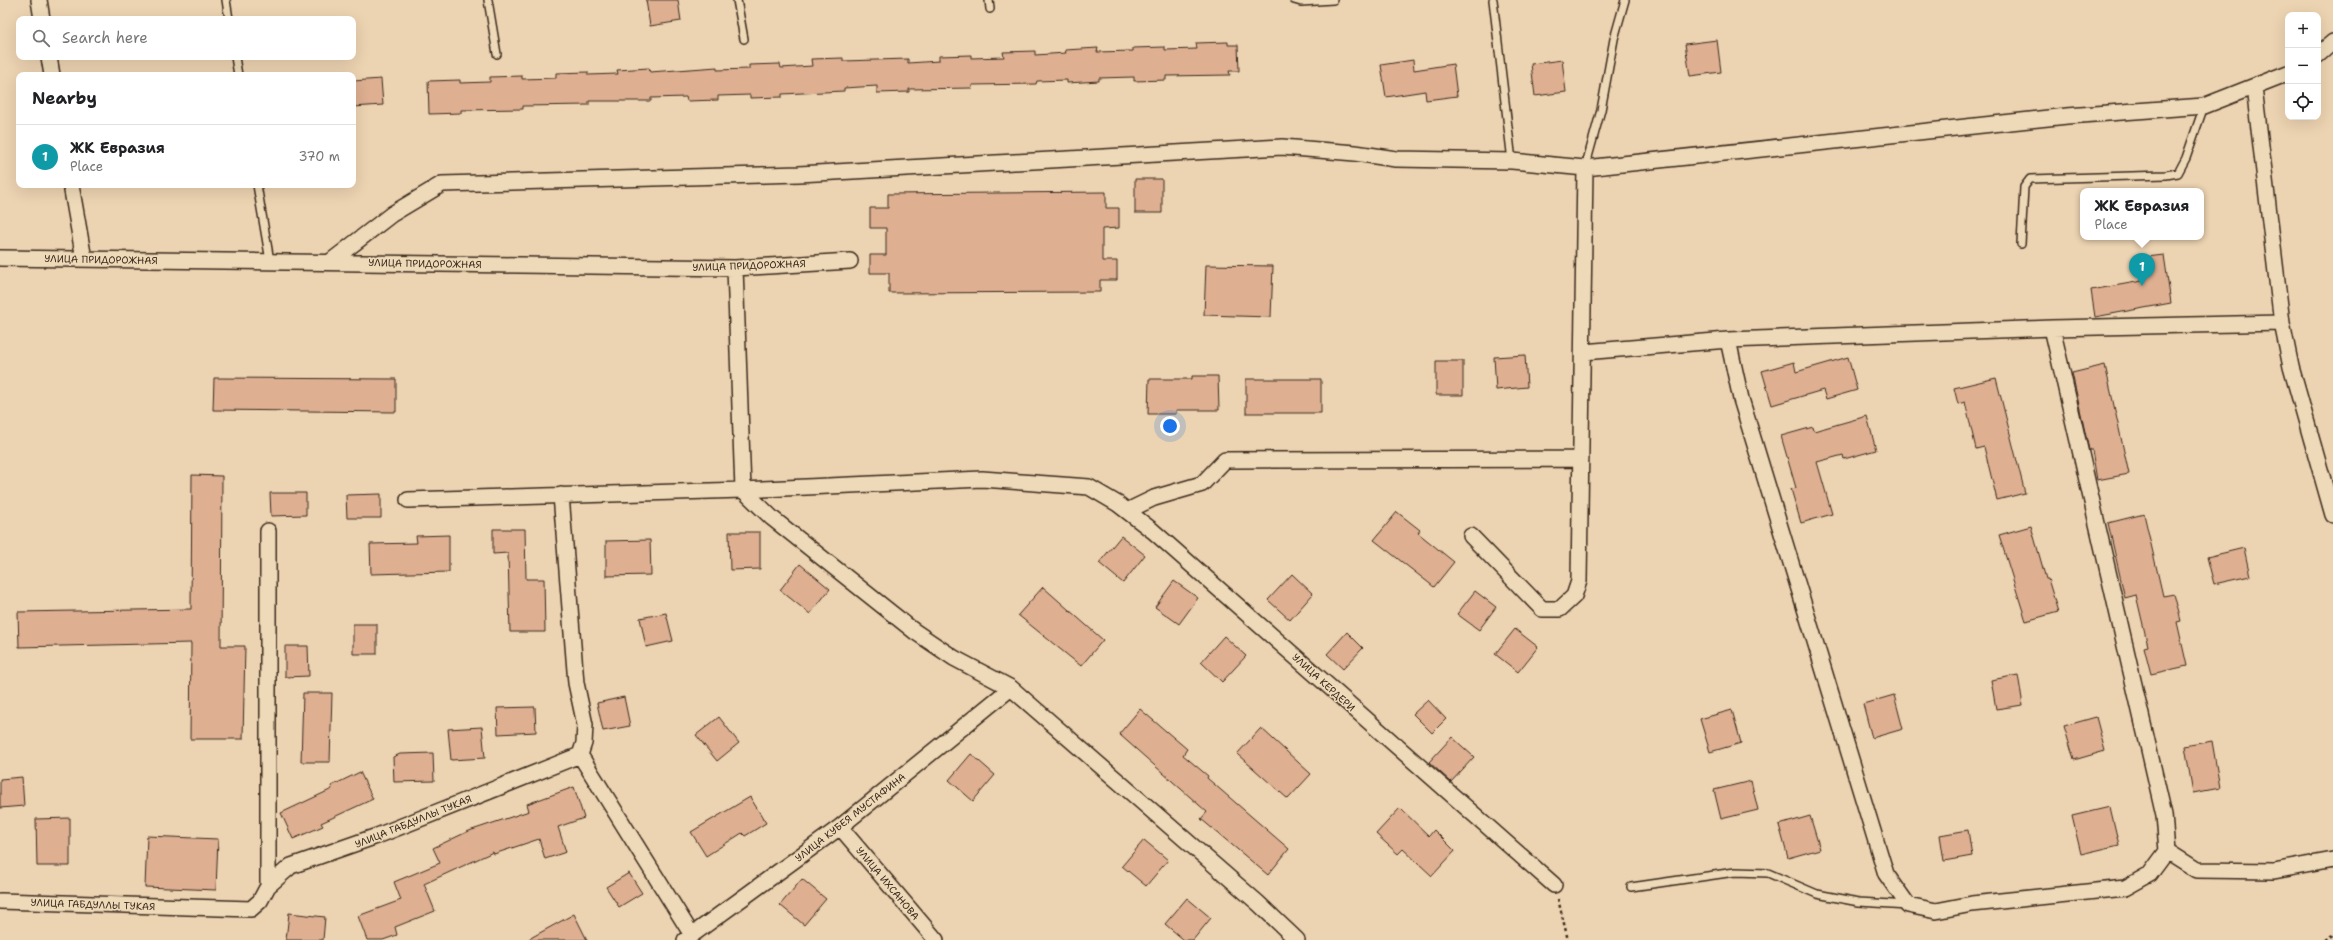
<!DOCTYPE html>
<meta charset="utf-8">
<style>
body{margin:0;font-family:"Shantell Sans",sans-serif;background:#f2f2f2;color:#202124}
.controls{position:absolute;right:12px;top:12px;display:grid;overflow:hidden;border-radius:8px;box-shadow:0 4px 16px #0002}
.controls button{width:36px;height:36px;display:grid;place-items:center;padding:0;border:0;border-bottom:1px solid #e0e0e0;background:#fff;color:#202124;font:20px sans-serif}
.you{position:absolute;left:1170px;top:426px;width:14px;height:14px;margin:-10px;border:3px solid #fff;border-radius:50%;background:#1a73e8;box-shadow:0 0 0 6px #1a73e833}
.badge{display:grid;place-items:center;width:26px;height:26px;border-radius:50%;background:#111827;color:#fff;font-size:13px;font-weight:700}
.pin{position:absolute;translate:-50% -33px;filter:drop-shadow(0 1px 2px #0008)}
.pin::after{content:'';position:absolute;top:21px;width:14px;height:12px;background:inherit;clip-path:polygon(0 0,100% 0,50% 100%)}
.popup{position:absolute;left:2080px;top:188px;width:124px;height:52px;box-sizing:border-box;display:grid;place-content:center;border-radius:8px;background:#fff;filter:drop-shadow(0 1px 3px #0005);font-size:13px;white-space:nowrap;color:#757577}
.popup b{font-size:15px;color:#202124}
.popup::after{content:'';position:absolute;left:50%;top:100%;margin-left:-8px;border:8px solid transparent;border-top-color:#fff}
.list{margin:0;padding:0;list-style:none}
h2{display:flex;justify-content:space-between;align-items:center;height:52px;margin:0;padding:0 16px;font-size:17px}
h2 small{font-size:13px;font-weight:400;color:#757577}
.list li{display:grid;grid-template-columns:26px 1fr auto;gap:12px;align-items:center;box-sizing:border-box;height:64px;padding:0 16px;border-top:1px solid #e0e0e0}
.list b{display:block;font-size:15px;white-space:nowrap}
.list p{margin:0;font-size:13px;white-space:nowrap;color:#757577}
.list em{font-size:13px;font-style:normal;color:#757577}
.icon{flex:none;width:22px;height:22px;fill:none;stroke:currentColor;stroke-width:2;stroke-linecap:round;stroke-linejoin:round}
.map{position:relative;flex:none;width:2333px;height:940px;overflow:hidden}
.search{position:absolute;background:#fff;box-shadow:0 4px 16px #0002;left:16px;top:16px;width:340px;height:44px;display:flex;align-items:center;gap:10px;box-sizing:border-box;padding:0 14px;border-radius:8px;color:#757577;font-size:15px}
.panel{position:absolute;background:#fff;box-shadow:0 4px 16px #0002;left:16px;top:72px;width:340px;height:116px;border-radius:8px}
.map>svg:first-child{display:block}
.building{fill:#deaf91;stroke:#3b2a1e}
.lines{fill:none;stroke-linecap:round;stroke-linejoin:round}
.service-casing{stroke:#3b2a1e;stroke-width:10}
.minor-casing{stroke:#3b2a1e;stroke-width:18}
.path{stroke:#3b2a1e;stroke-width:2.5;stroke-dasharray:3 3;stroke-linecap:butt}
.service{stroke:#eedab8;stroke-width:7}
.minor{stroke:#eedab8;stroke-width:15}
.labels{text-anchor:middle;stroke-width:3;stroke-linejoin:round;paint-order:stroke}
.street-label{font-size:10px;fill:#3b2a1e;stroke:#eedab8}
</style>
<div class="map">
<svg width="2333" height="940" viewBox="0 0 2333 940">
<rect width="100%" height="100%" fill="#ecd3b1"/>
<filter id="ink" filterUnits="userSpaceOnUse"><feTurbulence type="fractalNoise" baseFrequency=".025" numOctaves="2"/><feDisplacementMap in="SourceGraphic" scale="8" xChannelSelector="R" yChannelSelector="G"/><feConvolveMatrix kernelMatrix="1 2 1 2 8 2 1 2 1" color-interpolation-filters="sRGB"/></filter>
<g filter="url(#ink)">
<path class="building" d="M646 0H678L681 21 650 26Z
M1717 40 1721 72 1690 76 1685 44Z
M1228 42V45H1238L1239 71H1229L1230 75 1166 76V80L1134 81V77L1099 78V81L1067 83V80L1037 81 1036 84 972 85V88L909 89V92L877 93V86L844 88V91L782 94V97L750 98V95L718 96V100L687 101 686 97 651 98V101H589V105L523 106V109L461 110V113L429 114 428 81 460 80V83L490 82V77L522 76V79L556 78V73L588 72V75L618 74 617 70 649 68 650 72 717 67V70L749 69V65L780 64 781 68 812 66 811 59 843 58V61L908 59V63L939 61V56L971 55V58L1004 57 1003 52 1035 51V55L1066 53 1065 50 1098 48 1097 52 1133 51V48L1165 47V50L1197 49 1196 43Z
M1413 60 1414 70 1453 64 1457 96 1426 100 1425 91 1386 97 1381 65Z
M1562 60 1566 92 1535 96 1531 64Z
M381 79 383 105 353 107V81Z
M1135 179H1162V213H1135Z
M1106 192V208H1119V228L1102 229V261H1117V280H1100V292L889 293V273H870V255H886V228H870V208H888V194Z
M2164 255 2171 303 2095 317 2091 290 2142 281 2138 258Z
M1206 265 1273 266 1271 317 1204 315Z
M1525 355 1527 387 1496 390 1494 357Z
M1848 357 1857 390 1826 399 1823 390 1772 405 1762 371 1794 362 1796 372Z
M1436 361H1463V395H1436Z
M2105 365 2129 474 2097 480 2092 450H2089L2072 373Z
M1192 376H1218L1219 410H1176V414H1148L1149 379H1192Z
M214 378 396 379V412L213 410Z
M1996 378 2025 493 1997 500 1984 447 1976 449 1965 402 1958 404 1954 388Z
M1246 379H1321V413H1246Z
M1867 416 1876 450 1844 459 1843 455 1817 462 1832 514 1801 523 1791 489 1796 488 1781 436 1813 427 1814 431Z
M192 475 222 476 221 646H245L243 739H190L191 643 19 647 18 612 191 609Z
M270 493H306V515L271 516Z
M381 494V518H347L346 495Z
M1397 512 1420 530 1418 533 1454 562 1434 587 1374 540Z
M2144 514 2163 596 2174 594 2181 621 2177 622 2187 666 2151 674 2144 647 2148 646 2136 595 2125 598 2108 523Z
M2031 526 2046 579H2048L2058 612 2026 621 1999 535Z
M493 529H525L526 579H544L545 632H510L508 553 493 554Z
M729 532H760V569L730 570Z
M449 535V572L371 574 370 544 417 543 416 536Z
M1121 536 1145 555 1123 583 1099 563Z
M650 540 651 575 606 576V541Z
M2244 548 2250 576 2214 584 2207 557Z
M800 564 830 589 810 614 780 590Z
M1292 574 1313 594 1290 620 1268 600Z
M1174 581 1198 598 1179 624 1155 607Z
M1043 587 1103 640 1081 666 1018 615Z
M1475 591 1496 607 1479 630 1457 614Z
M666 613 673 641 646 647 640 618Z
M353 624H377V654H353Z
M1515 629 1538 647 1518 672 1495 654Z
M1347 632 1363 648 1343 669 1327 654Z
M1224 636 1246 656 1222 682 1201 662Z
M285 646H308L309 676 285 677Z
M2018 675 2023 705 1996 709 1991 680Z
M303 693H332L330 762H301Z
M1894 695 1903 729 1872 738 1863 704Z
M624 697 630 726 603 731 597 703Z
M1428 700 1446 719 1432 733 1413 714Z
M535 707 536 732 498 734 497 708Z
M1140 709 1187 749 1183 755 1208 776 1207 778 1289 849 1268 875 1201 819 1207 812 1119 734Z
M1732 710 1741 743 1710 752 1700 719Z
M719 717 739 743 717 761 696 735Z
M2096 717 2105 751 2074 760 2064 726Z
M482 727 485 758 451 760 448 729Z
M1261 728 1311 774 1288 799 1237 754Z
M1452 737 1474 757 1451 782 1429 762Z
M2212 741 2220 788 2193 793 2185 746Z
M433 753 434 781 394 782 393 757 400 754Z
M971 754 995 775 973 801 949 780Z
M360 772 373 799 321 823 323 826 293 839 281 813 332 789 331 786Z
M22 777 24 806 0 808V779Z
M1751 781 1758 810 1721 819 1714 790Z
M574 787 584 818 558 827 566 852 545 859 539 839 494 854 493 852 424 884 435 911 395 927 397 935 383 940H367L358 916 401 900 394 882 440 863 433 848 469 831 529 811 527 804Z
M750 797 766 823 745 836 742 833 706 856 691 832Z
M2110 807 2119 845 2081 854 2072 816Z
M1400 808 1429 836 1434 830 1455 851 1432 876 1403 849 1398 854 1376 834Z
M1810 816 1820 849 1788 858 1779 825Z
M70 818V866H37L36 819Z
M1968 830 1972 856 1944 861 1940 835Z
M147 836 218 839 216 890 145 887Z
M1144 840 1168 860 1146 886 1122 866Z
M629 873 642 893 619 907 606 887Z
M802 879 826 899 804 925 780 905Z
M1187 898 1211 918 1193 940H1184L1165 924Z
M289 913 325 917 323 940H286Z
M574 914 587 940H527Z"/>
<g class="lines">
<g class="service-casing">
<path id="service" d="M226 0 229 19
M488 0 497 54
M737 0 744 39
M989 0 990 9
M1294 0 1301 2 1333 0
M1493 0 1512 161
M235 57 238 75
M1585 168 1601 110 1614 39 1625 0
M257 185 270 261
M2021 244 2024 187 2030 179 2166 175 2178 173 2186 158 2204 106
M1631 887 1735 872 1768 873 1817 894 1859 902 1908 905"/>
</g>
<g class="minor-casing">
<path id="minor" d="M39 0 42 19
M2318 55 2333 42
M49 57 52 75
M2254 87 2282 323 2291 367 2333 515
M71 185 84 259
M0 258 735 268 850 261
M330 262 392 214 442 184 799 174 1282 147 1355 153 1396 159 1512 161 1585 168 2067 116 2204 106 2288 73
M735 268 743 490 982 479 1089 487 1118 504 1153 531 1554 885
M1728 340 1741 399 1886 874 1908 905 1936 911 1972 904 2125 888 2150 874 2167 851 2164 815 2052 328
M1583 352 1728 340 2052 328 2282 323
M408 500 743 490 772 518 914 631 954 658 1011 688 1258 903 1297 940
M1127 511 1154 498 1202 484 1225 460 1581 459
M1471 536 1542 609H1560L1574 596 1579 581 1585 168
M580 755 692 935
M840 827 936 940
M2167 851 2197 870 2274 871 2333 860
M268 886V531
M0 901 251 909 260 901 268 886 291 866 377 836 580 755 584 743 585 725 576 683 561 495
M685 940 840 827 1011 688"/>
</g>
<path class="path" d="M1558 899 1568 940
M2324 940 2333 934"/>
<use href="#service" class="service"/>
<use href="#minor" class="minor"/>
</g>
</g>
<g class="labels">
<g class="street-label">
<text transform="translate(101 259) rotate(1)" y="4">УЛИЦА ПРИДОРОЖНАЯ</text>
<text transform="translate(425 263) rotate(1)" y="4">УЛИЦА ПРИДОРОЖНАЯ</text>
<text transform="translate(749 265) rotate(-2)" y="4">УЛИЦА ПРИДОРОЖНАЯ</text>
<text transform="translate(1324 682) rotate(42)" y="4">УЛИЦА КЕРДЕРИ</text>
<text transform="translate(850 817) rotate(-38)" y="4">УЛИЦА КУБЕЯ МУСТАФИНА</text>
<text transform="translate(413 821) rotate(-22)" y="4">УЛИЦА ГАБДУЛЛЫ ТУКАЯ</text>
<text transform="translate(888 883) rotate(50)" y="4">УЛИЦА ИХСАНОВА</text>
<text transform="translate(93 904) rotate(2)" y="4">УЛИЦА ГАБДУЛЛЫ ТУКАЯ</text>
</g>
</g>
</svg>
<div class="controls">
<button>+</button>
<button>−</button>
<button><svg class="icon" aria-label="locate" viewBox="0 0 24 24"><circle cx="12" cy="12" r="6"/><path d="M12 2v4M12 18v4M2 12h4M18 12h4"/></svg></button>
</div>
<div class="you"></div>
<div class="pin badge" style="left:2142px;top:286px;background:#0f9aa8">1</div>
<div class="popup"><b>ЖК Евразия</b>Place</div>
<div class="search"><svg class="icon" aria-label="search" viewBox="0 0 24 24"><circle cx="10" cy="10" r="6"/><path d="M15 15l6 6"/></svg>Search here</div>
<section class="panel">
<h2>Nearby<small></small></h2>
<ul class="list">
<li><span class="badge" style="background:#0f9aa8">1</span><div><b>ЖК Евразия</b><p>Place</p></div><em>370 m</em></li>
</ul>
</section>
</div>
